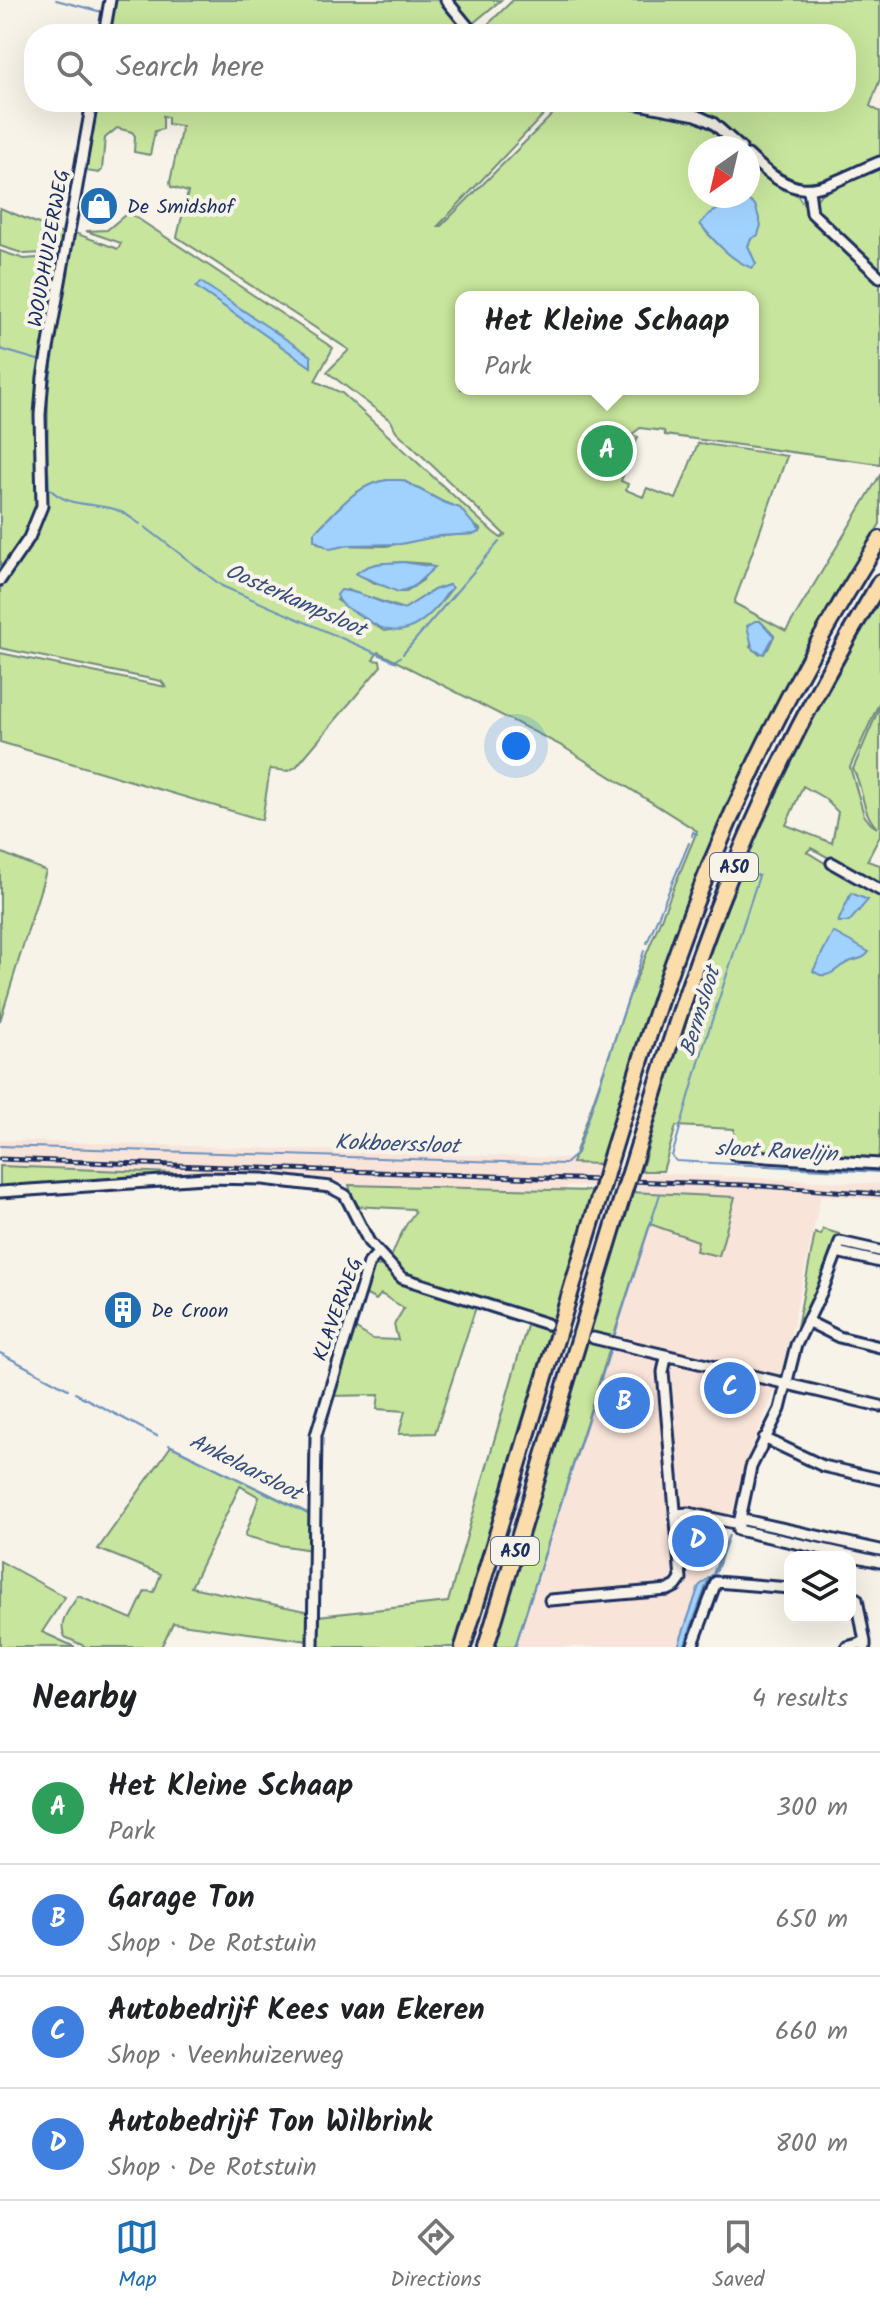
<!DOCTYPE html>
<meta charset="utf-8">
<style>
body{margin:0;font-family:Kalam,sans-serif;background:#f2f2f2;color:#202124}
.controls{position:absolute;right:24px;bottom:24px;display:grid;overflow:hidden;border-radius:16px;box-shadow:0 8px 32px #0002}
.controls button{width:72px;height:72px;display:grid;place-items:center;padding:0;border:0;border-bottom:2px solid #e0e0e0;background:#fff;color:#202124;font:40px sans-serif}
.compass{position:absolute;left:688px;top:136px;width:72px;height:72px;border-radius:50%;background:#fff;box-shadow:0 8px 32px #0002;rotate:214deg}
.you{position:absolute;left:516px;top:746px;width:28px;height:28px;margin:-20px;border:6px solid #fff;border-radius:50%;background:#1a73e8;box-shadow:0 0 0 12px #1a73e833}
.badge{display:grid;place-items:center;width:52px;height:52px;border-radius:50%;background:#1f6fb2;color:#fff;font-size:26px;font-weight:700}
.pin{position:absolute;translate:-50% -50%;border:4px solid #fff;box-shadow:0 2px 8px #0006}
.popup{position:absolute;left:455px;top:291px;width:304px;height:104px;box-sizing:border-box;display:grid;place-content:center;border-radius:16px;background:#fff;filter:drop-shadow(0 2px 6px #0005);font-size:26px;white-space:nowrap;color:#757577}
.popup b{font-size:30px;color:#202124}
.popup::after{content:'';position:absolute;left:50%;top:100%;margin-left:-16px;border:16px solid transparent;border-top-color:#fff}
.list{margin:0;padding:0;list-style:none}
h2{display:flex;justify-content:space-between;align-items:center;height:104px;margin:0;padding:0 32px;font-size:34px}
h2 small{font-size:26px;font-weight:400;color:#757577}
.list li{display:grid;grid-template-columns:52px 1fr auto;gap:24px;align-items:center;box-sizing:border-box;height:112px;padding:0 32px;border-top:2px solid #e0e0e0}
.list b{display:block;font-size:30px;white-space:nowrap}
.list p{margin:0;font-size:26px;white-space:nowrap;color:#757577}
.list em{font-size:26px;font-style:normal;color:#757577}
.icon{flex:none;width:44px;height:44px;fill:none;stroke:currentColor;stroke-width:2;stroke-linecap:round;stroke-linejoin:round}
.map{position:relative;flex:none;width:880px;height:1647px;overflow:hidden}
.search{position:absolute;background:#fff;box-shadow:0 8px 32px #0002;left:24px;right:24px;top:24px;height:88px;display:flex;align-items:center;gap:20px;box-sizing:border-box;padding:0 28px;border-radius:32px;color:#757577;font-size:30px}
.sheet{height:552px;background:#fff}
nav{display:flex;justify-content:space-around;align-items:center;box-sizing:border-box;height:112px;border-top:2px solid #e0e0e0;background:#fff;font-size:22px;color:#757577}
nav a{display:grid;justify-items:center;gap:4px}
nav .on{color:#1f6fb2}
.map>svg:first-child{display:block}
.built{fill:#f9e4da}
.green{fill:#c7e59c;stroke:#718a7d;stroke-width:2;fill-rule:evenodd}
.water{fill:#a1d1fd;stroke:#6b90bd;stroke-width:2}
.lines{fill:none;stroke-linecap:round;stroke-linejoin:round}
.stream{stroke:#6b90bd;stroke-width:2}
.minor-casing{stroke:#1b2f5e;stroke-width:15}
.highway-casing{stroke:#1b2f5e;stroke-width:20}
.minor{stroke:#f7f3e8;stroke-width:9}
.highway{stroke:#faddab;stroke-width:14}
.rail-casing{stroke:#1b2f5e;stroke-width:5}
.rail{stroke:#f7f3e8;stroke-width:2;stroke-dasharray:6;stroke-linecap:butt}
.highway-bridge-casing{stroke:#1b2f5e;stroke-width:20;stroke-linecap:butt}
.highway-bridge{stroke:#faddab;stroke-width:14}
.labels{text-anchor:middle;stroke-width:8;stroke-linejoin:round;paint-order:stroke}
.shield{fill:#f7f3e8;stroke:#5d6a87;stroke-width:2}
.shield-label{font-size:18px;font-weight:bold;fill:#1b2f5e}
.poi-label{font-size:20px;fill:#1b2f5e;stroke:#f7f3e8;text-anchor:start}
.street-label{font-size:20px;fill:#1b2f5e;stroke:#f7f3e8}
.water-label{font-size:22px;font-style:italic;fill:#364f7e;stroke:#f7f3e8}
</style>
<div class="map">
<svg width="880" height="1647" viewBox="0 0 880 1647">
<rect width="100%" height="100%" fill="#f7f3e8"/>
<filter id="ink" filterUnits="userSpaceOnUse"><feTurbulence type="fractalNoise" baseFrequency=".0125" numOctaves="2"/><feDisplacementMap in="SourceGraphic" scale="16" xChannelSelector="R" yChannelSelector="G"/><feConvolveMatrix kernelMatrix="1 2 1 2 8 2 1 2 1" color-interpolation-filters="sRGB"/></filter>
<g filter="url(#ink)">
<path class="built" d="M0 1140 564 1158 572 1163 599 1164V1170L880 1184V1200L821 1195 782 1375 744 1464 738 1495 681 1647H516L651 1196 634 1188 567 1186 566 1192 349 1185 330 1179 0 1166Z"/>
<path class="green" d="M115 0H443L472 34H109Z
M450 0H501L472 24Z
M513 0H880V79L870 106 880 112V158C834 178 805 202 761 164 745 150 734 134 716 123 701 113 657 107 638 102H846V34H478Z
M98 102H533L547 111 438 226H441L553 114 552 109 541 102C592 102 645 102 694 120 710 126 722 138 735 148H700V196H748V161L768 178 798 196 815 222 880 283V464L665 435 664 431 640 428 631 435 638 437 621 481 628 484 626 490 643 497 647 488 676 499 698 443 787 456 734 603 786 631 880 475V524L833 598 726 809 682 916 599 1164 572 1163 630 994 697 831 562 746 378 652 373 660 380 661 381 666 296 767 288 771 270 769 262 820 0 742V653L166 687 161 681 0 648V589L34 540 47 506 48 379 75 233 118 249 121 243 86 231 107 230 125 215 131 214 333 348 315 381 342 393 493 532 501 538 505 535 396 431 391 421 327 372 349 350 177 237 188 192 171 187 170 182 182 126 168 124V117L163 116V129L155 131 150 155 134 152 135 136 132 132 117 128 105 138 102 170 99 173 86 171ZM707 233 751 239 748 246 729 254ZM461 297H753V389H461ZM388 480H402L443 502 460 508 468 520 481 530 474 534 439 536 386 546 321 545 314 540V533C336 512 356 483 388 480ZM403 562 429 564 423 580 405 592 374 583 357 573 375 564ZM449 585 452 588 438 606 412 626 384 631 337 600 347 590 404 609 434 590ZM760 621 774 636 768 649 759 654 750 646Z
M880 167V274L819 218 812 205 821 194Z
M0 208 63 234V252L25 254 0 246Z
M0 251 24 259 51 257 62 260 36 387 38 507 27 534 0 574Z
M880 597V701L850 767 864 815 871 824 877 828C860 810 865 791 853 769L880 706V836L867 861 880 865V886L811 848 807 852 843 874 880 892V1149L877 1162 734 1153V1129L676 1126 663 1171H641C659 1113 673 1054 692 997 739 857 804 723 880 597ZM803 786 824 798 838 812 832 843 786 825Z
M0 852 46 871 0 1021Z
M0 1166 198 1174 208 1175 0 1190Z
M349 1185 593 1191 454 1647H318V1616L448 1602 528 1322 407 1278 390 1261C396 1244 403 1227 415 1212L413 1209 354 1206Z
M630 1192 735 1197 719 1256 696 1251 698 1241 650 1224 612 1341 591 1342 610 1348 515 1647H492Z
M823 1229 839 1234 845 1240 794 1343 815 1233 821 1235Z
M380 1265 409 1286 476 1307 435 1433 399 1434 405 1411 377 1409 379 1395 330 1396 352 1326 372 1339 398 1340 394 1325 404 1308 381 1294 376 1300 363 1293 371 1269Z
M171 1446 312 1515V1550L279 1545 245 1536 259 1497 240 1486 191 1587 310 1612 309 1641 173 1623 161 1647H86L65 1637C57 1621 70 1609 78 1596L132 1619 145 1591 154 1592 161 1574 98 1549Z
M0 1561 65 1597 42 1632 75 1647H0Z"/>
<path class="water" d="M742 197 755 205 761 225 758 235 751 239 748 246 756 264 752 268C732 261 714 241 700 224L709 214Z
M201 282 311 356V367L196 287Z
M388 480H402L443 502 460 508 480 532 474 534 439 536 401 544 350 545 330 549 314 540V533C336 512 356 483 388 480Z
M403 562 435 567 413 587 398 592 356 574C369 561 386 564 403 562Z
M449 585 452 588C445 594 442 602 436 608 413 633 392 639 365 618 354 611 341 608 337 595L341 590C364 592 382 605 404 609L434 590Z
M755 621H760L774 636 764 654 753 650 747 626Z
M851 893 868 900 849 922H838Z
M833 932 869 952C863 961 854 958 845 964 838 967 834 974 826 975 820 976 818 974 813 971Z
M729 1535 717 1570 707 1583 684 1647H678L699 1586 713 1574Z"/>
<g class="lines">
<path class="stream" d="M56 0 102 12 104 0
M0 349 41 361
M50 365 52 366 45 411 49 488C67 508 93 502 117 510 125 513 133 519 140 524
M145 527 222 586 394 661 400 657
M403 654 499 542
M692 836 693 832 697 834
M757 875 759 876 704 1045 672 1156 676 1161 880 1172
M647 943 689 843
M0 1146 565 1164 577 1153 644 951
M614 1337 660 1194
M0 1353 68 1389
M75 1393 157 1436
M169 1445 310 1515
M515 1647 611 1348"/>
<g class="minor-casing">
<path id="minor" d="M446 0 474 34
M104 34 110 0
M627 102 696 115 713 123 741 148
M748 155C804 209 818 187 880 162
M809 190 812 213 880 277
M0 580 29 538 42 506 40 415 43 377 92 102
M832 863 880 890
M735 1155 880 1164
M0 1192 205 1178 263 1179 330 1187 345 1195 369 1242 402 1278 547 1324
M880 1251 840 1242 837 1252 880 1262
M807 1321 839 1337 880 1347
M593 1338 880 1406
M764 1438 823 1466 880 1479
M676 1514 688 1513 739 1524
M740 1519 751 1467 780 1409 796 1345 823 1289 837 1252
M880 1550 740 1519 738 1530 880 1562
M850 1594 857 1599 865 1642
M550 1600 668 1590 676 1586 681 1579 663 1372 666 1358
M313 1647 316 1435 369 1263 378 1253
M692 1647 716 1582 790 1588
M847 1647 865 1642V1647"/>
</g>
<g class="highway-casing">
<path id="highway" d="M607 1170C628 1102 648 1033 672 966 724 816 795 673 880 539
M631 1170C658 1081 685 991 719 904 763 792 818 685 880 582
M463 1647 602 1188
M486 1647 625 1188"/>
</g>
<use href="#minor" class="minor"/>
<use href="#highway" class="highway"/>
<g class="rail-casing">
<path id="rail" d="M0 1159 745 1185 880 1194"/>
</g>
<use href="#rail" class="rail"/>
<g class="highway-bridge-casing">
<path id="highway-bridge" d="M602 1188 607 1170
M625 1188 631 1170"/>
</g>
<use href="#highway-bridge" class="highway-bridge"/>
</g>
</g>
<defs>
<g id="shop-disc" transform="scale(2)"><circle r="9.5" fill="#1f6fb2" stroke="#f7f3e8"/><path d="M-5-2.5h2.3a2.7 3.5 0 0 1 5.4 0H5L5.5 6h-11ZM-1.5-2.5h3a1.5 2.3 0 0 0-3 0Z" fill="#fff"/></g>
<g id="building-disc" transform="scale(2)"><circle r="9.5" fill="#1f6fb2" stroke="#f7f3e8"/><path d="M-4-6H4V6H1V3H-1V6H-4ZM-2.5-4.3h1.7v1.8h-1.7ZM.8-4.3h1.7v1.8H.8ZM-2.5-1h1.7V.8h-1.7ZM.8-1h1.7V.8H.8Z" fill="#fff"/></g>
</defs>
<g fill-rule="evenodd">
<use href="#shop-disc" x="99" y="206"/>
<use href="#building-disc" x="123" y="1310"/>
</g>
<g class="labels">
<g class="shield">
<rect x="710" y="853" width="48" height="28" rx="6"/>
<rect x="491" y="1537" width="48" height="28" rx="6"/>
</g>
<g class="shield-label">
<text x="734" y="873">A50</text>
<text x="515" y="1557">A50</text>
</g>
<g class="poi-label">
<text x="127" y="213">De Smidshof</text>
<text x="151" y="1317">De Croon</text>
</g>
<g class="street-label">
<text transform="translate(48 248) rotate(-80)" y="7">WOUDHUIZERWEG</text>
<text transform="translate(337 1309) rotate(-70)" y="7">KLAVERWEG</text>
</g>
<g class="water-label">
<text transform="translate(296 599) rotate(24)" y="8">Oosterkampsloot</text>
<text transform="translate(699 1011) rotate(-73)" y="8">Bermsloot</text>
<text transform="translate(397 1143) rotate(2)" y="8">Kokboerssloot</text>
<text transform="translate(776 1150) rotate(3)" y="8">sloot Ravelijn</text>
<text transform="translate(246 1466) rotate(27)" y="8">Ankelaarsloot</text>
</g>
</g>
</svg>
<div class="controls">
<button><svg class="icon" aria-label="layers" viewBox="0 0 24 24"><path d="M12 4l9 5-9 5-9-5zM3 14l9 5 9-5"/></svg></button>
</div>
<svg class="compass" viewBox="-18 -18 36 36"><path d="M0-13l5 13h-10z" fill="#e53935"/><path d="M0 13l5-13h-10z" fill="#757577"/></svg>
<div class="you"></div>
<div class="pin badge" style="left:607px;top:451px;background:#2e9e5b">A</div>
<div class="popup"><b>Het Kleine Schaap</b>Park</div>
<div class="pin badge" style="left:624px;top:1403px;background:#3f7fe0">B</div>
<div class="pin badge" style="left:730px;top:1388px;background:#3f7fe0">C</div>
<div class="pin badge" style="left:698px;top:1541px;background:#3f7fe0">D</div>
<div class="search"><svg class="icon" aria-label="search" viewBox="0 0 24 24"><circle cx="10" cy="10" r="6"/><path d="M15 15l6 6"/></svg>Search here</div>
</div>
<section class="sheet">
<h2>Nearby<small>4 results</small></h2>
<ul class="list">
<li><span class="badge" style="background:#2e9e5b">A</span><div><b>Het Kleine Schaap</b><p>Park</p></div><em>300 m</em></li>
<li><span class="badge" style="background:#3f7fe0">B</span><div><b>Garage Ton</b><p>Shop · De Rotstuin</p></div><em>650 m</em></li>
<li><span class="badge" style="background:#3f7fe0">C</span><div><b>Autobedrijf Kees van Ekeren</b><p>Shop · Veenhuizerweg</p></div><em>660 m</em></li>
<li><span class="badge" style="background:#3f7fe0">D</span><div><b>Autobedrijf Ton Wilbrink</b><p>Shop · De Rotstuin</p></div><em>800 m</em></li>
</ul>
</section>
<nav>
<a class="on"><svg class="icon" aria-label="map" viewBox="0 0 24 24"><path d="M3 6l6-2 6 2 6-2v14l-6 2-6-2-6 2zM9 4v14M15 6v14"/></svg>Map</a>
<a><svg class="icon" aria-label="directions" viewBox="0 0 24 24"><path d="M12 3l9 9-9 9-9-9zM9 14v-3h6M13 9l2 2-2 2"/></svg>Directions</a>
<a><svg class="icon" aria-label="saved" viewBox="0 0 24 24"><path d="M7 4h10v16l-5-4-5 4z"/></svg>Saved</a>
</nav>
